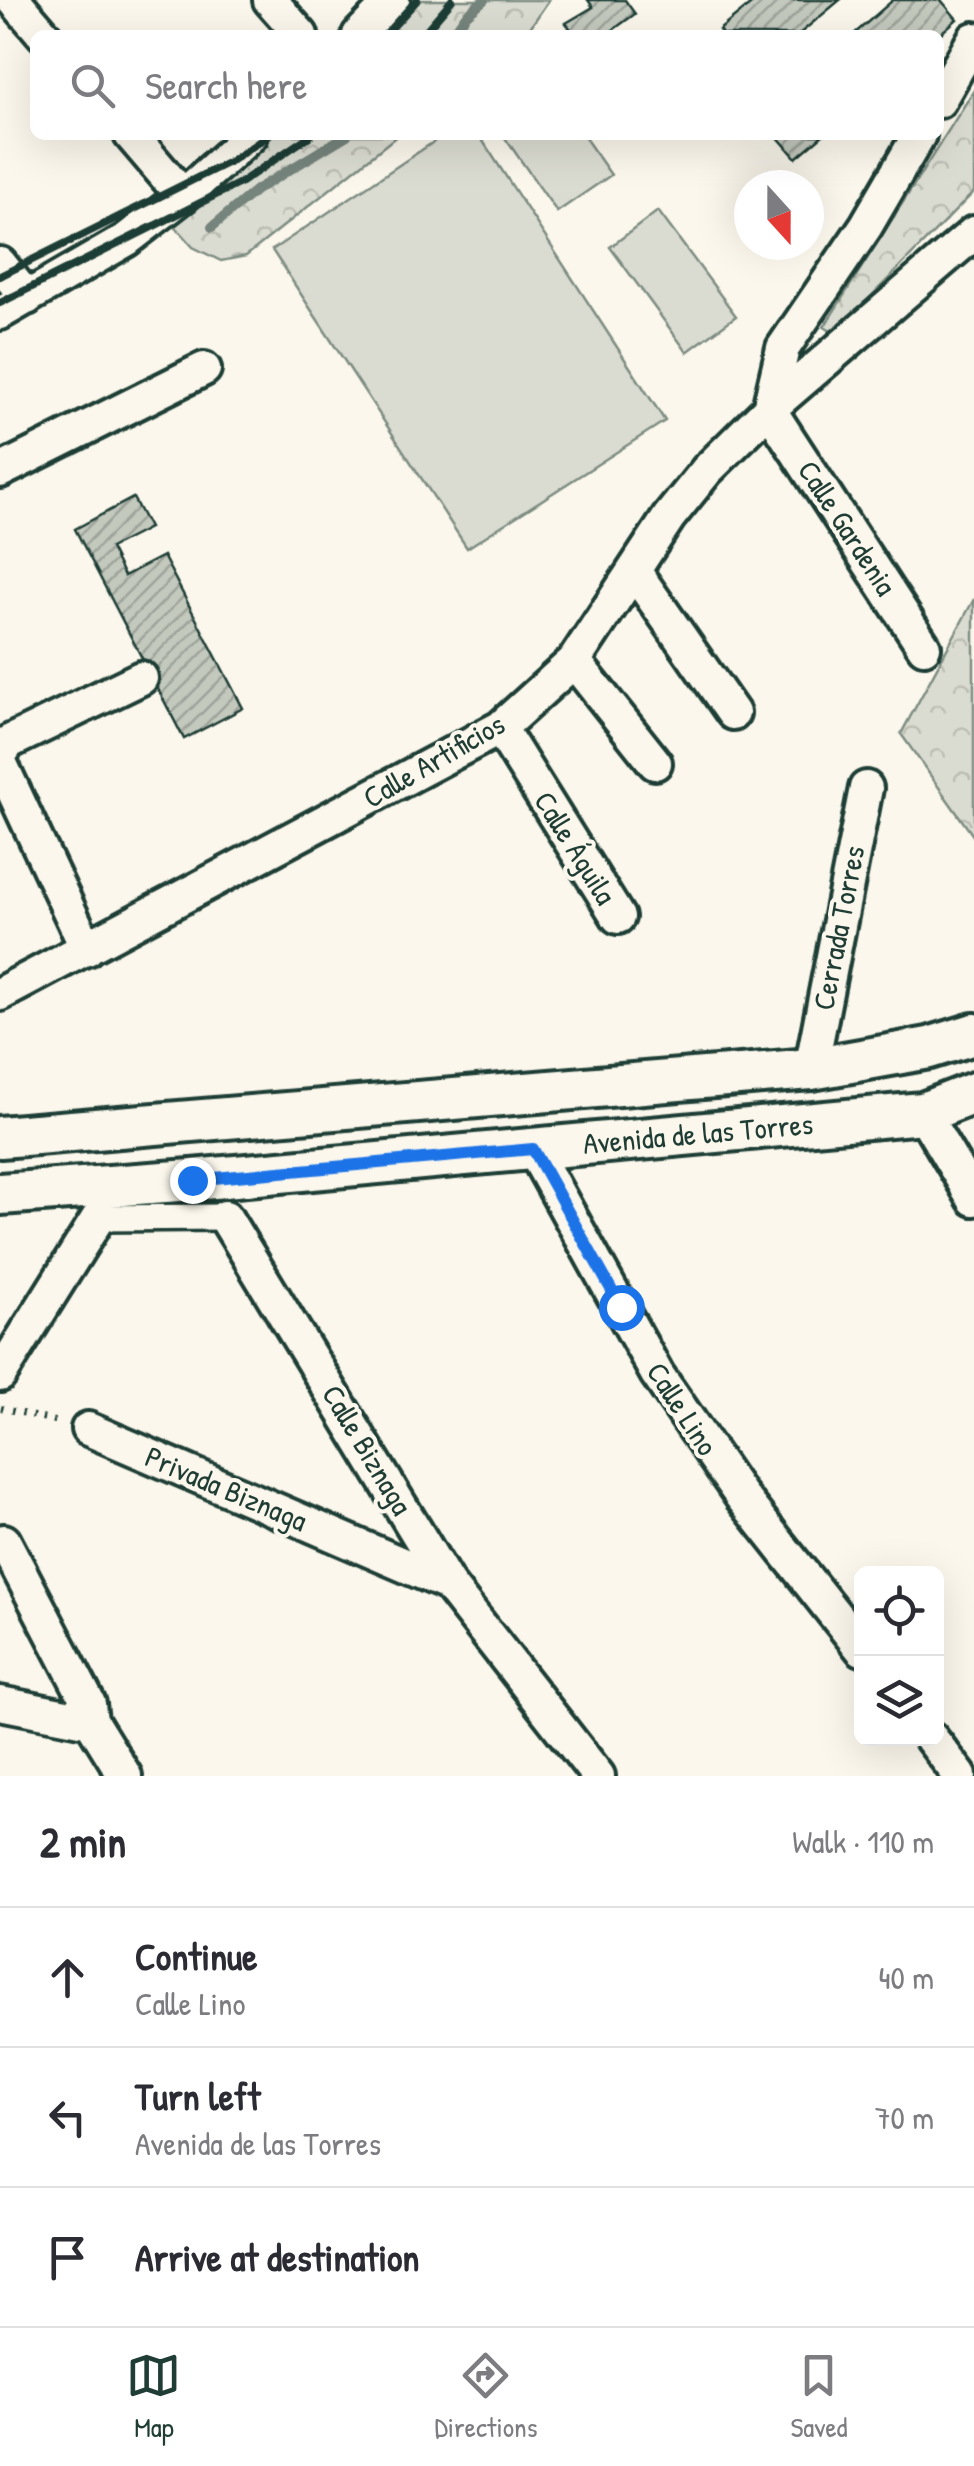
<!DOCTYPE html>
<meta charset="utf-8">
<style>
body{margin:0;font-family:"Patrick Hand",sans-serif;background:#f2f2f3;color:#2b2b33}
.controls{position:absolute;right:30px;bottom:30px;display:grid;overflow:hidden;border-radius:15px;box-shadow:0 10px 40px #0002}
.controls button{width:90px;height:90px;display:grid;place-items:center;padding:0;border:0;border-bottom:2px solid #e1e1e2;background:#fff;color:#2b2b33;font:50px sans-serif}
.compass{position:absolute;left:734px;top:170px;width:90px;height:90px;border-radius:50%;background:#fff;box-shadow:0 10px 40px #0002;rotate:159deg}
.stop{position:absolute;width:30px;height:30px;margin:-22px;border:8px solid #1a73e8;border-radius:50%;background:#fff}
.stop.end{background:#1a73e8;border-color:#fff;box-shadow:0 2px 10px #0008}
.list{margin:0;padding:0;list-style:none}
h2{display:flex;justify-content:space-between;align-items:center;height:130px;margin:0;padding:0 40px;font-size:42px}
h2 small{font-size:32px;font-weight:400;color:#7c7c81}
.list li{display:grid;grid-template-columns:65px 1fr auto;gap:30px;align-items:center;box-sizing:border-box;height:140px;padding:0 40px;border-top:2px solid #e1e1e2}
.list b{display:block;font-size:38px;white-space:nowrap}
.list p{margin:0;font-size:32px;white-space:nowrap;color:#7c7c81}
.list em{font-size:32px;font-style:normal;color:#7c7c81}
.icon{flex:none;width:55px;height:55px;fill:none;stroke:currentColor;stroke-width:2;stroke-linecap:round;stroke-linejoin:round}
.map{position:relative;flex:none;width:974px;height:1776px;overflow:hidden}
.search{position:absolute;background:#fff;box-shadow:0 10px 40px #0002;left:30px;right:30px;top:30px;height:110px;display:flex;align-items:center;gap:25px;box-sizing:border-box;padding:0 35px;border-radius:15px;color:#7c7c81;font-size:38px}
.sheet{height:550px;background:#fff}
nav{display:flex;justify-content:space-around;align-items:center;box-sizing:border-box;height:140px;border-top:2px solid #e1e1e2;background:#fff;font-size:28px;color:#7c7c81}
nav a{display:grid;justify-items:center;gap:5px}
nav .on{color:#1f3d34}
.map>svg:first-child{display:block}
.grass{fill:#dbdcd1;stroke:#7d8c82;stroke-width:2.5}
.forest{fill:url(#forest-crowns);stroke:#7d8c82;stroke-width:2.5}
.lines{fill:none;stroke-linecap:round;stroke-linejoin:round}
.stream{stroke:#74847b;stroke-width:10}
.building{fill:url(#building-hatch);stroke:#1f3d34;stroke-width:2.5}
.pedestrian-casing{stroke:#1f3d34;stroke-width:32}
.minor-casing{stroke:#1f3d34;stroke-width:40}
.tertiary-casing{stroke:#1f3d34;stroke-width:48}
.path{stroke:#1f3d34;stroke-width:6;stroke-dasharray:2.5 8;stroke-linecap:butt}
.pedestrian{stroke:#fbf7ec;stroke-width:25}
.minor{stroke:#fbf7ec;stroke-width:32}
.tertiary{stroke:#fbf7ec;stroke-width:40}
.rail{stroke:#1f3d34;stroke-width:8}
.route{stroke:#1a73e8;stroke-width:12}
.labels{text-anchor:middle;stroke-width:8;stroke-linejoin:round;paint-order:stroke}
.street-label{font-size:30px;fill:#1f3d34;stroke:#fbf7ec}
</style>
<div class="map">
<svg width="974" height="1776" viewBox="0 0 974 1776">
<defs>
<pattern id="forest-crowns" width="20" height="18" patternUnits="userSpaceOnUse" patternTransform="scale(2.5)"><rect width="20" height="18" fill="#dbdcd1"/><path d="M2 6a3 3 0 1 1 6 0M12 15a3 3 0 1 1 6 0" fill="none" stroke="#bcbeb4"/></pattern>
<pattern id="building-hatch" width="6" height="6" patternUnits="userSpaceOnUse" patternTransform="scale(2.5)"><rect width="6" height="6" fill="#c4c9be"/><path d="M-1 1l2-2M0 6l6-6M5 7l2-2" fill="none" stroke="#9fa49b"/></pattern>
</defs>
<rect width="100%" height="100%" fill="#fbf7ec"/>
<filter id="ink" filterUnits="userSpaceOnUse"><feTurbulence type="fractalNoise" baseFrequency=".01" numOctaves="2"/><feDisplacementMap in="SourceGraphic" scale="20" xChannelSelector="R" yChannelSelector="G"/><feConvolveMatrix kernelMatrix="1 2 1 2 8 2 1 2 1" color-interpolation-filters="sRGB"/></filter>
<g filter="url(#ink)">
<path class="grass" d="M444 135H479L665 421 467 548 272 250Z
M503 135H583L611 175 557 212Z
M658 211 736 316 687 352 610 247Z"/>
<path class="forest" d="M408 0H549L525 35H374Z
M974 90V192L835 333 824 327Z
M266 135H398L246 256 221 261 193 247 170 221Z
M974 599V837L901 734Z"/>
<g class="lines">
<path class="stream" d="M452 35 466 15 484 0
M212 227 256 190 347 135"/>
</g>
<path class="building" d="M588 0H625L635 14 610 32 612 35H560L570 28 566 23 593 7Z
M756 0H840L798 35H723L719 30Z
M893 0H941L957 19 939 35H853Z
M776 135H823L796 158Z
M133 498 149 528 110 548 124 576 163 556 243 708 184 739 75 529Z"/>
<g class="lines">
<g class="pedestrian-casing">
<path id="pedestrian" d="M98 1218 225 1217"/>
</g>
<g class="minor-casing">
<path id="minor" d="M14 0 44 35
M270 0 301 35
M359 35 393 0
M939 101 974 39
M131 135 183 196
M919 135 866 226 783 348 769 409 924 647
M0 264 27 298
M0 313 126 240 183 196 251 135
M0 471 204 369
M634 571 733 713
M574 661 655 763
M500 728 618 917
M0 755 9 742 141 678
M0 756 1 764 87 949
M0 994 500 728 574 661 669 517 707 470 769 409 974 233
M811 1069 866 788
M923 1113 974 1199
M533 1149 657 1374 741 1496 862 1649
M225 1217 448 1584 598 1776
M0 1375 98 1218
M88 1429 448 1584
M4 1541 89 1704 91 1721 125 1776
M0 1703 91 1721
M931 1738 960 1776"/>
</g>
<g class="tertiary-casing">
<path id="tertiary" d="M0 1137 811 1069 929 1048 974 1034
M0 1194 192 1180 923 1113 974 1093"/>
</g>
<path class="path" d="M1 1408 62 1423"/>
<use href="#pedestrian" class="pedestrian"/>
<use href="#minor" class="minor"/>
<use href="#tertiary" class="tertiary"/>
<path class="rail" d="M385 35 417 0
M422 35 452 0
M0 276 231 161 269 135
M0 303 240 183 311 135"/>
</g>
</g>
<g class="lines" filter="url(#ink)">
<path class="route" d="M192 1180 533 1149 621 1307"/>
</g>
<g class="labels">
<g class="street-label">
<text transform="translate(847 528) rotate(57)" y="10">Calle Gardenia</text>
<text transform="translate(434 761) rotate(-30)" y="10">Calle Artificios</text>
<text transform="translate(575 848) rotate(58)" y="10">Calle Águila</text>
<text transform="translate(839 928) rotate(-79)" y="10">Cerrada Torres</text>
<text transform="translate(698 1134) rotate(-5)" y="10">Avenida de las Torres</text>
<text transform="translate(682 1409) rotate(57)" y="10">Calle Lino</text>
<text transform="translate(367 1450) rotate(59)" y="10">Calle Biznaga</text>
<text transform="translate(226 1489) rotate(23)" y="10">Privada Biznaga</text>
</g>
</g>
</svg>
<div class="controls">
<button><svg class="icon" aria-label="locate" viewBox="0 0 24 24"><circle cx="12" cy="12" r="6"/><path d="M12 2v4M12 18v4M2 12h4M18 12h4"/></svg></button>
<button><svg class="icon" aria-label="layers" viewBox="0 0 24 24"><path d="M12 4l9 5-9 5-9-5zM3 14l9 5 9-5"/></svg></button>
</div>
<svg class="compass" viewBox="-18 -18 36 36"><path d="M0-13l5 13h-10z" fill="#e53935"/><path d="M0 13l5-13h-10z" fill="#7c7c81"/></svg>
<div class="stop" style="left:621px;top:1307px"></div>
<div class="stop end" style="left:192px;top:1180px"></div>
<div class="search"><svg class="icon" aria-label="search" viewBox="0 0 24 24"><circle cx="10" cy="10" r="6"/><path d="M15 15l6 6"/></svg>Search here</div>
</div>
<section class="sheet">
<h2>2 min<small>Walk · 110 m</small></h2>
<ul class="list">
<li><svg class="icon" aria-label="ahead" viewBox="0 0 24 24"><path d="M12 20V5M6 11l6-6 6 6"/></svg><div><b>Continue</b><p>Calle Lino</p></div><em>40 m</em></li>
<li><svg class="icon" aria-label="left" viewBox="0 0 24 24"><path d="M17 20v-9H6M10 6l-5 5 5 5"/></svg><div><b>Turn left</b><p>Avenida de las Torres</p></div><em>70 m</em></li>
<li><svg class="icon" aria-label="arrive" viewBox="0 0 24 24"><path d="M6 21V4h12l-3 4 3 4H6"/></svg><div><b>Arrive at destination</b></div></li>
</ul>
</section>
<nav>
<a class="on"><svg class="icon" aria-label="map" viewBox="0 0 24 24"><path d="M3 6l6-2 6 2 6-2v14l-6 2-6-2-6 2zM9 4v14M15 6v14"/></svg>Map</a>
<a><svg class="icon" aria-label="directions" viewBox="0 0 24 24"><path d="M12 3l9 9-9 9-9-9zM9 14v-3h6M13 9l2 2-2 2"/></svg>Directions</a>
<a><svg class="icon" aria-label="saved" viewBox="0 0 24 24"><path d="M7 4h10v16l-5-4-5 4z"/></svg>Saved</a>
</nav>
